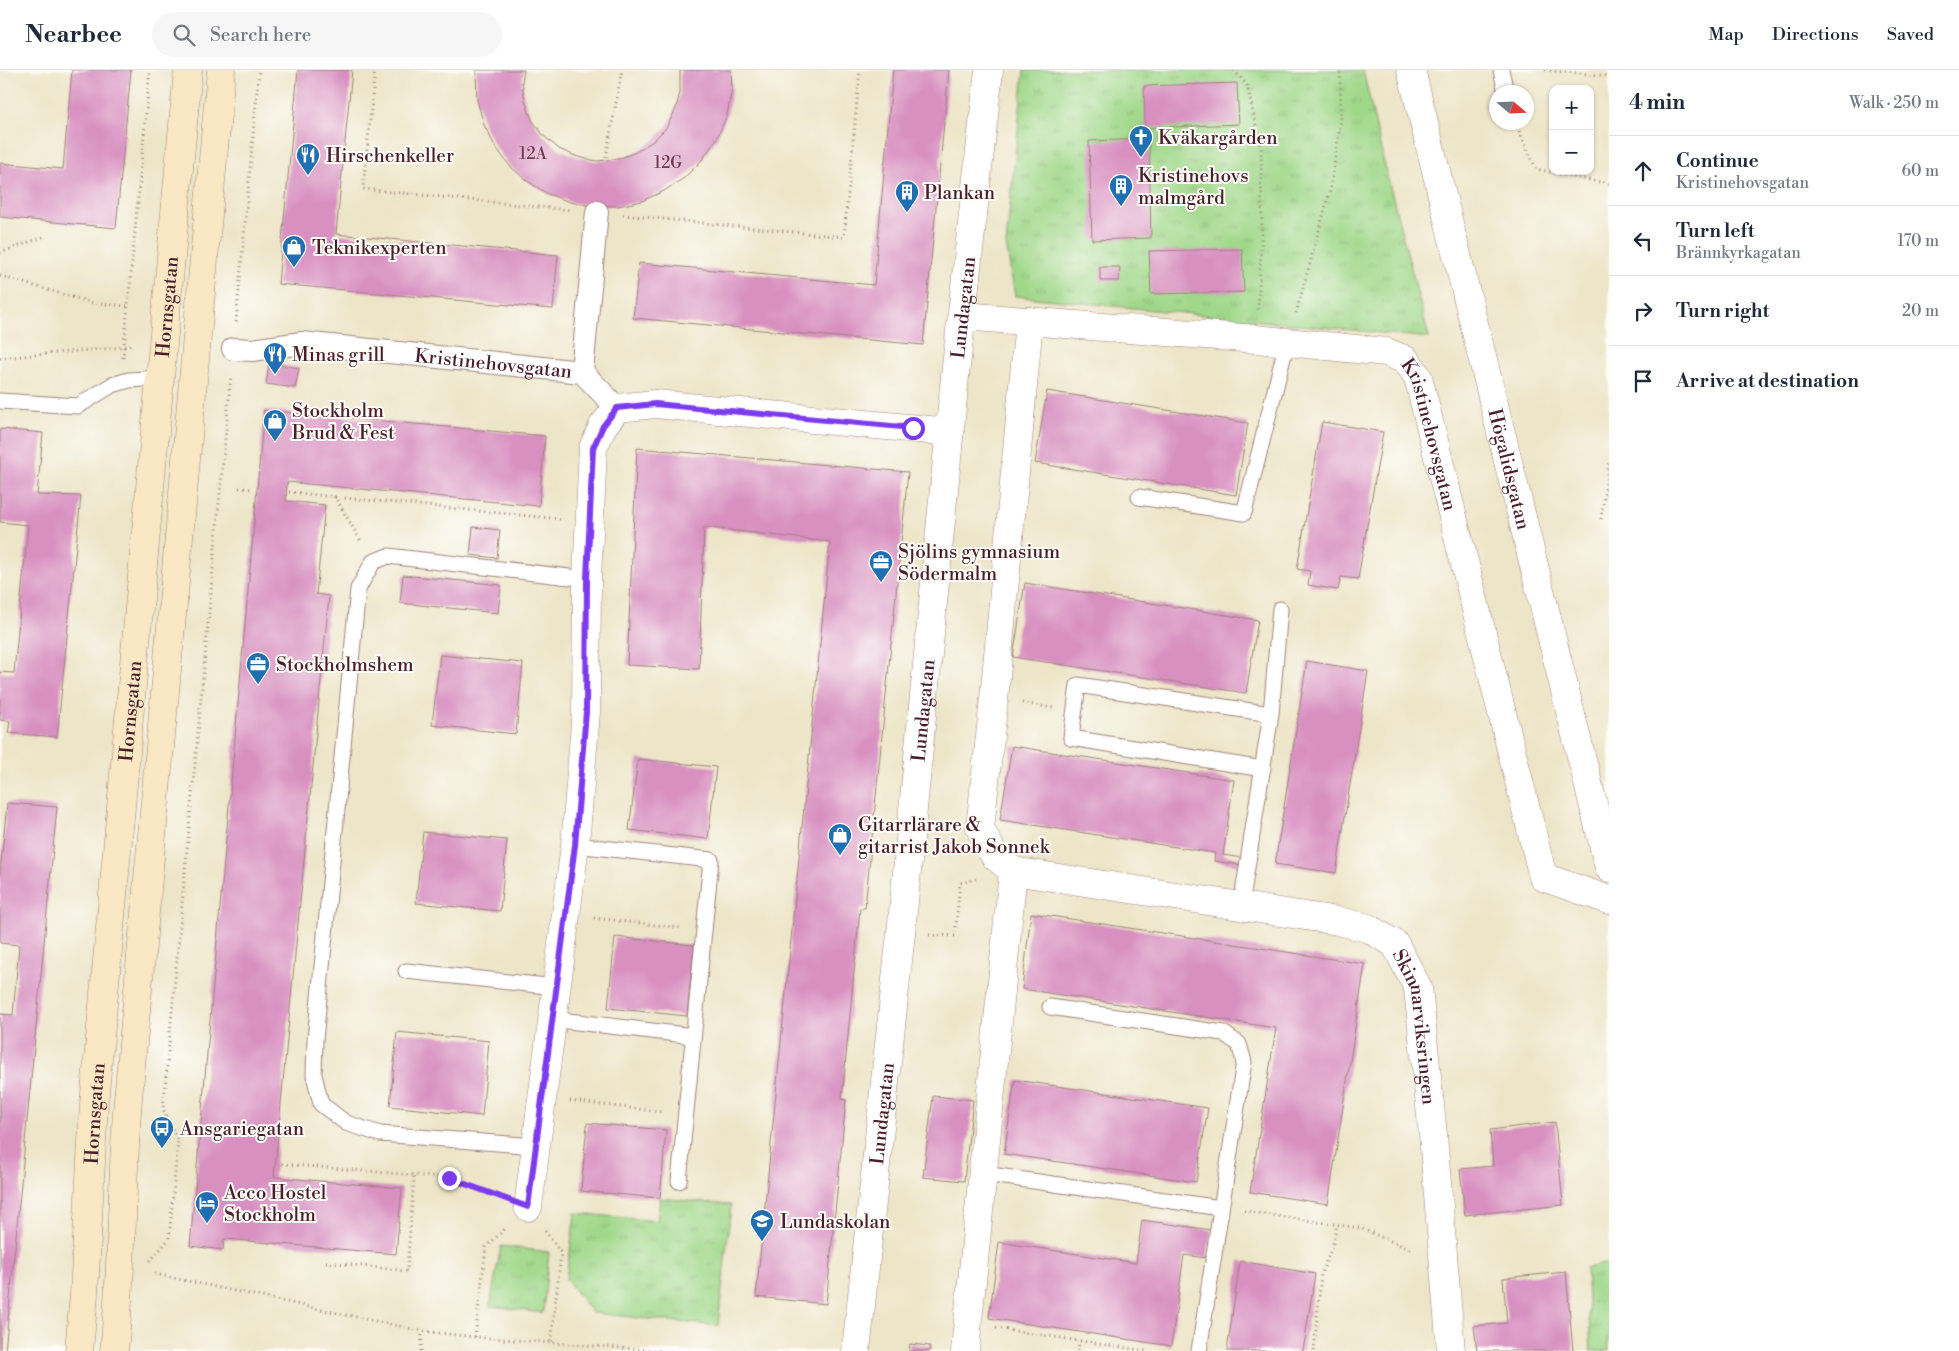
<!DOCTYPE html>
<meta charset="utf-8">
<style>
body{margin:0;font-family:"Libre Bodoni",serif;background:#f6f6f7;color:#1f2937}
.controls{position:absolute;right:15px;top:15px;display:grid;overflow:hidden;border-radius:10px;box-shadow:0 1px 4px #0004}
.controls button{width:45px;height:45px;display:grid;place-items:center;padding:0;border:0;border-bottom:1px solid #e0e1e3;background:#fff;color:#1f2937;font:25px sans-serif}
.compass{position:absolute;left:1489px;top:15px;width:45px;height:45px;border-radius:50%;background:#fff;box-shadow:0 1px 4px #0004;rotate:109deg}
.stop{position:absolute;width:15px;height:15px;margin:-11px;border:4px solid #7c3aed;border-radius:50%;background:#fff}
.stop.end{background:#7c3aed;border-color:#fff;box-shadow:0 1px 5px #0008}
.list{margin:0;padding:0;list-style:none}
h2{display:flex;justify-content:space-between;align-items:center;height:65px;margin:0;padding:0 20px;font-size:21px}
h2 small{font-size:16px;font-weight:400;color:#747a83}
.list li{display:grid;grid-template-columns:32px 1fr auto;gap:15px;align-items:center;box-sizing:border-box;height:70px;padding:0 20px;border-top:1px solid #e0e1e3}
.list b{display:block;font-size:19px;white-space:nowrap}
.list p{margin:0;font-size:16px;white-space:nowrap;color:#747a83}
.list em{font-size:16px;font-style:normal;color:#747a83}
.icon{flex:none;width:28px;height:28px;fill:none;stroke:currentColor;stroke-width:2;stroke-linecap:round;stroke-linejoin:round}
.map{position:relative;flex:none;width:1609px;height:1281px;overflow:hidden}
header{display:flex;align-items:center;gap:30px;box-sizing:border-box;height:70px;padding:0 25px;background:#fff;border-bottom:1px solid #e0e1e3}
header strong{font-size:24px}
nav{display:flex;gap:28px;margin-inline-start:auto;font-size:18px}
.search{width:350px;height:45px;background:#f6f6f7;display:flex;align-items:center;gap:12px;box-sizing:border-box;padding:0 18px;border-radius:28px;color:#747a83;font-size:19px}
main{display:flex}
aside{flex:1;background:#fff}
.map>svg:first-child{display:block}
.park{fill:url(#park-tufts);stroke:#757c5a}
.building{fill:#d890c1}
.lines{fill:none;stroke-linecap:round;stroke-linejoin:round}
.service-casing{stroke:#9c827a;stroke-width:17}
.pedestrian-casing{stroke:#9c827a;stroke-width:24}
.minor-casing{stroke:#9c827a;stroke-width:29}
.secondary-casing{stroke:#9c827a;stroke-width:29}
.path{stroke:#9c827a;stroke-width:3;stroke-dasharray:1 4;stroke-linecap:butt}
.service{stroke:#fff;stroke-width:15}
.pedestrian{stroke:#fff;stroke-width:22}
.minor{stroke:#fff;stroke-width:28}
.secondary{stroke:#fae7c3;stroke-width:28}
.route{stroke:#7c3aed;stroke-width:6}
.labels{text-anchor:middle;stroke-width:4;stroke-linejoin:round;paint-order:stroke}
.number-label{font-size:16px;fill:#6e3b50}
.poi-label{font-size:19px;fill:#4a1f2b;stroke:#fdfcf7;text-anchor:start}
.street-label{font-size:19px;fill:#4a1f2b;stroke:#fdfcf7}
</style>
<header>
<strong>Nearbee</strong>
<div class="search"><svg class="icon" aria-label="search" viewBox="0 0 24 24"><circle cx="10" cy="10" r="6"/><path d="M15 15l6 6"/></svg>Search here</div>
<nav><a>Map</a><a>Directions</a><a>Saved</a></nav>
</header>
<main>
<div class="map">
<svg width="1609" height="1281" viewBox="0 0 1609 1281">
<defs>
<pattern id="park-tufts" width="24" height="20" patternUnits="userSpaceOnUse" patternTransform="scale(1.25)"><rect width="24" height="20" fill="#a0d88a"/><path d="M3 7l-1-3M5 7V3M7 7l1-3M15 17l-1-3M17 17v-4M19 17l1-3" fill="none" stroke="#8bb977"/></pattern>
</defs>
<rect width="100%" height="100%" fill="#fdfcf7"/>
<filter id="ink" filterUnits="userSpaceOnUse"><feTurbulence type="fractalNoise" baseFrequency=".02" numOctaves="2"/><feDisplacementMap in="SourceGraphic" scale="10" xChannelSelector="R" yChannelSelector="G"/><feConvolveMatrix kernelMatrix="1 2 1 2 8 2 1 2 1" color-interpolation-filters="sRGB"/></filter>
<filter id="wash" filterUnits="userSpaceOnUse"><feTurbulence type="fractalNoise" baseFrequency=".0096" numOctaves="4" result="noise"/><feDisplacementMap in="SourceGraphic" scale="20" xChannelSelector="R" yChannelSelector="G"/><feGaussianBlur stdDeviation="1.12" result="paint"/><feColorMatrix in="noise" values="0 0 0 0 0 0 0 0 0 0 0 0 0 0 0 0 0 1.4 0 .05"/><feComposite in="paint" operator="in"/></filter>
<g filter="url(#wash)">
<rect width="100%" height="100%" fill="#ede5c8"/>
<path class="park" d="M1024 0H1363L1384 93 1429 268 1015 226 1006 174Z
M660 1128 731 1135 718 1256 592 1243 566 1209 575 1143 657 1151Z
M501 1176 549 1182 543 1243 490 1236Z
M1609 1193V1281H1591L1586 1198Z"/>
<g id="blocks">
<path class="building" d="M72 0H131L116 158 0 147V93L63 99Z
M298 0H352L336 164 558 185 553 239 278 214Z
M476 0H524L522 12 525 31 532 50 544 66 559 79 578 87 597 91 618 89 636 82 653 71 666 58 675 41 680 23V0H731L732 19 727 45 717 68 702 90 684 108 664 121 642 131 618 136H594L570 132 548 124 527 111 509 95 495 76 484 55 477 30Z
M893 0H949L923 275 633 248 639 193 874 215Z
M1237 13 1239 54 1145 58 1144 16Z
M1149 69 1151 168 1092 170 1089 71Z
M1242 179 1244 222 1151 224 1149 181Z
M1100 197H1120L1119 211H1100Z
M269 293 299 298 295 318 266 314Z
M1047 321 1248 353 1236 425 1035 393Z
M264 340 545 366 539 436 287 412 286 431 325 435 316 524 329 526 274 1107 402 1118 396 1184 224 1169 223 1180 190 1176Z
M1322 352 1383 362 1358 509 1341 507 1338 520 1308 515 1310 501 1297 499Z
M0 359 43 363 37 425 81 426 57 667 8 663 10 651 0 650V602L14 603 28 455 0 452Z
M637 378 908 402 865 838H860L842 1029 846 1030 826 1234 756 1227 830 472 704 457 699 599 627 595Z
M473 457 500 460 497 488 470 485Z
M403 505 501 515 498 543 400 533Z
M1025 513 1258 550 1246 623 1013 587Z
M440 585 523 593 516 664 432 655Z
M1307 591 1368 601 1336 803 1275 794Z
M1012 676 1234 710 1223 785 1242 788 1241 795 1214 791 1215 783 1000 750Z
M638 689 716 697 708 769 629 760Z
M7 733 57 737 5 1281H0V944L13 945 19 875 0 873V803Z
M423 762 507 770 500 841 416 833Z
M1031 843 1365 894 1328 1134 1250 1122 1276 958 1022 919Z
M615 867 694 875 687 946 608 938Z
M397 962 489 971 482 1046 390 1036Z
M1015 1010 1208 1038 1196 1112 1004 1084Z
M933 1026 973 1030 964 1111 923 1107Z
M1555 1052 1563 1135 1465 1145 1460 1099 1493 1096 1490 1060Z
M587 1053 666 1060 660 1128 581 1121Z
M1142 1150 1211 1160 1207 1188 1184 1185 1171 1276 989 1248 999 1172 1136 1193Z
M1240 1191 1315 1204 1303 1281H1227Z
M1566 1202 1573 1281H1477L1474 1256 1507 1253 1503 1208Z
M910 1274 930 1276V1281H909Z"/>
</g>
</g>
<g filter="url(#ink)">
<use href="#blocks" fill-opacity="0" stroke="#9c827a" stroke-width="1"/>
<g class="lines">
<g class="service-casing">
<path id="service" d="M1501 0 1506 22
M0 331 78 336 112 315 129 310 160 308
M1139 427 1244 443 1287 272
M1271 644 1280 539
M575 775 711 790 679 1111
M1241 836 1271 644 1078 615 1071 668 1263 699
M406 901 556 917
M1050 937 1223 963 1239 974 1244 992 1199 1281
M552 949 693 966
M535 1076 380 1064 346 1053 321 1034 314 1005 315 970 358 519 373 492 388 486 587 509
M984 1104 1221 1138"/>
</g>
<g class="pedestrian-casing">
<g id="pedestrian">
<path id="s1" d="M233 279 252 280 302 273 582 302 617 338"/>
<path d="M582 302 597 142"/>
</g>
</g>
<g class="minor-casing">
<g id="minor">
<path id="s2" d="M1411 0 1609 798"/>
<path id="s3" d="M962 246 1256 269 1386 282 1406 290 1418 307 1543 807 1609 830"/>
<path id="s4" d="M1013 801 1338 851 1368 858 1395 874 1418 918 1433 1065 1451 1281"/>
<path d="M1013 801 994 785 980 758 994 629 1029 251"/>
<path d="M528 1137 575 775 586 642 587 509 593 378 603 356 617 338 655 334 950 362"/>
<path id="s5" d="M856 1281 901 863 955 306 989 0"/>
<path d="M965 1281 1013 801"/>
</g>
</g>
<g class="secondary-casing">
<g id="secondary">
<path id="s6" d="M79 1281 84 1224 94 1034 188 0"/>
<path d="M114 1281C123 1197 121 1113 128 1029 157 686 193 343 221 0"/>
</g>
</g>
<path class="path" d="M375 0 363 119 570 140
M1234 0 1247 15 1261 79 1262 156 1258 241
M1545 0 1609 6
M1515 52 1536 99 1609 114
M606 87 622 0
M623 145 844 167 860 0
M0 183 46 166
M0 206 93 233 127 236
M1296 243 1330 121 1341 50 1340 0
M236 252 259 0
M0 288 123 277 133 274
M123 288 150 0
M239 418 253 419
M289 422 335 427 362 473
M335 427 561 449
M1601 449 1609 391
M1022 633 1053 638
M594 848 682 858
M929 865 955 866 960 813 976 809
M570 1031 663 1042
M282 1094 449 1108 500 1127
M1244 1141 1360 1158 1412 1180
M545 1161 561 1183 551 1273
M150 1191 169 1169 178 1071 163 1039 231 305
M326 1192 407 1201 414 1105
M155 1204 422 1261 475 1267 660 1281
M996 1258 1146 1281
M475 1267 486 1177 507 1157
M421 1281 422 1261
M1078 1281 1079 1271
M1314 1281 1321 1204 1332 1177 1337 1155"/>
<use href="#service" class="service"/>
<use href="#pedestrian" class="pedestrian"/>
<use href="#minor" class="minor"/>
<use href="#secondary" class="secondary"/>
</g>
</g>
<g class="lines" filter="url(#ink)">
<path class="route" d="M449 1108 528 1137 575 775 586 642 587 509 593 378 603 356 617 338 655 334 913 358"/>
</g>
<defs>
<g id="church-pin" transform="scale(1.25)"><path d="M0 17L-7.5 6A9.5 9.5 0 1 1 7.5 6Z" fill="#1f6fb2" stroke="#fdfcf7"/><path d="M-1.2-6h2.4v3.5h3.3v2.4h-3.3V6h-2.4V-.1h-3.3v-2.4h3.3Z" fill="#fff"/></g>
<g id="restaurant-pin" transform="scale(1.25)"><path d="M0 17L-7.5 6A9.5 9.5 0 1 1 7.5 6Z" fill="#1f6fb2" stroke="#fdfcf7"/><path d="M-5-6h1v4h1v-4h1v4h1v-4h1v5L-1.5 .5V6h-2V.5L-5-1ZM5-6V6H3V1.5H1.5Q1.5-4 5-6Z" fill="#fff"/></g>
<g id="building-pin" transform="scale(1.25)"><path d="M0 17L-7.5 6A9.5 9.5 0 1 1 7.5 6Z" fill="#1f6fb2" stroke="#fdfcf7"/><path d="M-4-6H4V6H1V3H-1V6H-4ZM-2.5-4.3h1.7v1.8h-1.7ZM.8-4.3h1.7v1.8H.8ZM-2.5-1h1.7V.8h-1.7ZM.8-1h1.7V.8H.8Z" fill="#fff"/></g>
<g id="shop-pin" transform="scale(1.25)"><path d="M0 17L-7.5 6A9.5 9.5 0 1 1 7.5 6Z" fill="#1f6fb2" stroke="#fdfcf7"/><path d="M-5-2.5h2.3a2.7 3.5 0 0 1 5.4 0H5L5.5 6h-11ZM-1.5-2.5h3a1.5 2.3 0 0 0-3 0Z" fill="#fff"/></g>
<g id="office-pin" transform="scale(1.25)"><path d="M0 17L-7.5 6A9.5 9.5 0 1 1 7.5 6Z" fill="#1f6fb2" stroke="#fdfcf7"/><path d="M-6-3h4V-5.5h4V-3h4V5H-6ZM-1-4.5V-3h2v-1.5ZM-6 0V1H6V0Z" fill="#fff"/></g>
<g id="bus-pin" transform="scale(1.25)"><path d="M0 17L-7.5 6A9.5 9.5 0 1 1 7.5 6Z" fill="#1f6fb2" stroke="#fdfcf7"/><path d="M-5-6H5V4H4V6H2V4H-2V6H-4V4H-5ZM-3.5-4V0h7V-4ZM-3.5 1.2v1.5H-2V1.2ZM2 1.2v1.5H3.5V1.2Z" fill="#fff"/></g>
<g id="hotel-pin" transform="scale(1.25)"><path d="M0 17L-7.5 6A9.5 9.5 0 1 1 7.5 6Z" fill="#1f6fb2" stroke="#fdfcf7"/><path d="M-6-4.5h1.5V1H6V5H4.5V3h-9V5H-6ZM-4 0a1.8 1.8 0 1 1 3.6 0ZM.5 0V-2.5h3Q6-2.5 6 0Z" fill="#fff"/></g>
<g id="school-pin" transform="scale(1.25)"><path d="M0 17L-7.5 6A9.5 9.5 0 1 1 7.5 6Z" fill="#1f6fb2" stroke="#fdfcf7"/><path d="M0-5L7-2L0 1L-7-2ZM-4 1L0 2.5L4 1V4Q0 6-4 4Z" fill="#fff"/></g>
</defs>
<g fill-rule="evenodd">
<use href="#church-pin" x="1141" y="67"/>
<use href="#restaurant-pin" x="308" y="85"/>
<use href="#building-pin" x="1121" y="116"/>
<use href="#building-pin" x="907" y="122"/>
<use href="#shop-pin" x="294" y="177"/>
<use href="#restaurant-pin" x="275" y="284"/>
<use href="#shop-pin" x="275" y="351"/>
<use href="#office-pin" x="881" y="492"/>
<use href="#office-pin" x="258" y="594"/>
<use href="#shop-pin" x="840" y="765"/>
<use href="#bus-pin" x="162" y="1058"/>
<use href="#hotel-pin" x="207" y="1133"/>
<use href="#school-pin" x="762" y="1151"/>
</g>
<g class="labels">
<g class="number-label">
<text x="533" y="89">12A</text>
<text x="668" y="98">12G</text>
</g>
<g class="poi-label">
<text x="1158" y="74">Kväkargården</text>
<text x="326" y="92">Hirschenkeller</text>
<text x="1138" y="112">Kristinehovs<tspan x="1138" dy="22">malmgård</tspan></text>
<text x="924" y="129">Plankan</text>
<text x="312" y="184">Teknikexperten</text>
<text x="292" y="291">Minas grill</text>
<text x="292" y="347">Stockholm<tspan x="292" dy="22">Brud &amp; Fest</tspan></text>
<text x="898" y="488">Sjölins gymnasium<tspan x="898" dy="22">Södermalm</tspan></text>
<text x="276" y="601">Stockholmshem</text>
<text x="858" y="761">Gitarrlärare &amp;<tspan x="858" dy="22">gitarrist Jakob Sonnek</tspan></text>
<text x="180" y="1065">Ansgariegatan</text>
<text x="224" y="1129">Acco Hostel<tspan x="224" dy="22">Stockholm</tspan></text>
<text x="780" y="1158">Lundaskolan</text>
</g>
<g class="street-label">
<text dy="7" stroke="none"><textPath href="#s6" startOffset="1048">Hornsgatan</textPath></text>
<text dy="7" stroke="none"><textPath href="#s5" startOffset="1049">Lundagatan</textPath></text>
<text dy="7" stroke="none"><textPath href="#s1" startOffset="262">Kristinehovsgatan</textPath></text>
<text dy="7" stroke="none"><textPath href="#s3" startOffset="526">Kristinehovsgatan</textPath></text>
<text dy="7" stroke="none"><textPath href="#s2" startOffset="411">Högalidsgatan</textPath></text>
<text dy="7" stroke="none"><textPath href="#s6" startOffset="642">Hornsgatan</textPath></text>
<text dy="7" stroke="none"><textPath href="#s5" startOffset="644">Lundagatan</textPath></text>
<text dy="7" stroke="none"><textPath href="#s4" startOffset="478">Skinnarviksringen</textPath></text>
<text dy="7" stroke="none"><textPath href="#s5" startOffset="239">Lundagatan</textPath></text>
<text dy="7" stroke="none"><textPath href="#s6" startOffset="238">Hornsgatan</textPath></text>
</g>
</g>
</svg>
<div class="controls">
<button>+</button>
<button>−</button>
</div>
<svg class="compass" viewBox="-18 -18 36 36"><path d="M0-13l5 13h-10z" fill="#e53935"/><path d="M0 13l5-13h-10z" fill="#747a83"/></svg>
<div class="stop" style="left:913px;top:358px"></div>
<div class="stop end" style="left:449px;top:1108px"></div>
</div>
<aside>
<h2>4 min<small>Walk · 250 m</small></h2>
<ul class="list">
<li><svg class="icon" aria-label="ahead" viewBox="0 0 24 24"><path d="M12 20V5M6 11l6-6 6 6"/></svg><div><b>Continue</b><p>Kristinehovsgatan</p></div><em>60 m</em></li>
<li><svg class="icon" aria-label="left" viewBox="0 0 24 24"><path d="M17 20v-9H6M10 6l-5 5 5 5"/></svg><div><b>Turn left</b><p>Brännkyrkagatan</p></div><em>170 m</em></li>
<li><svg class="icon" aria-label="right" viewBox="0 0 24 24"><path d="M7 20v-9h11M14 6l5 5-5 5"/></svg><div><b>Turn right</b></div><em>20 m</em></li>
<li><svg class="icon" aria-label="arrive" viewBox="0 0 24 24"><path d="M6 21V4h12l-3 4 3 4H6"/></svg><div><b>Arrive at destination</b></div></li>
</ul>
</aside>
</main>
